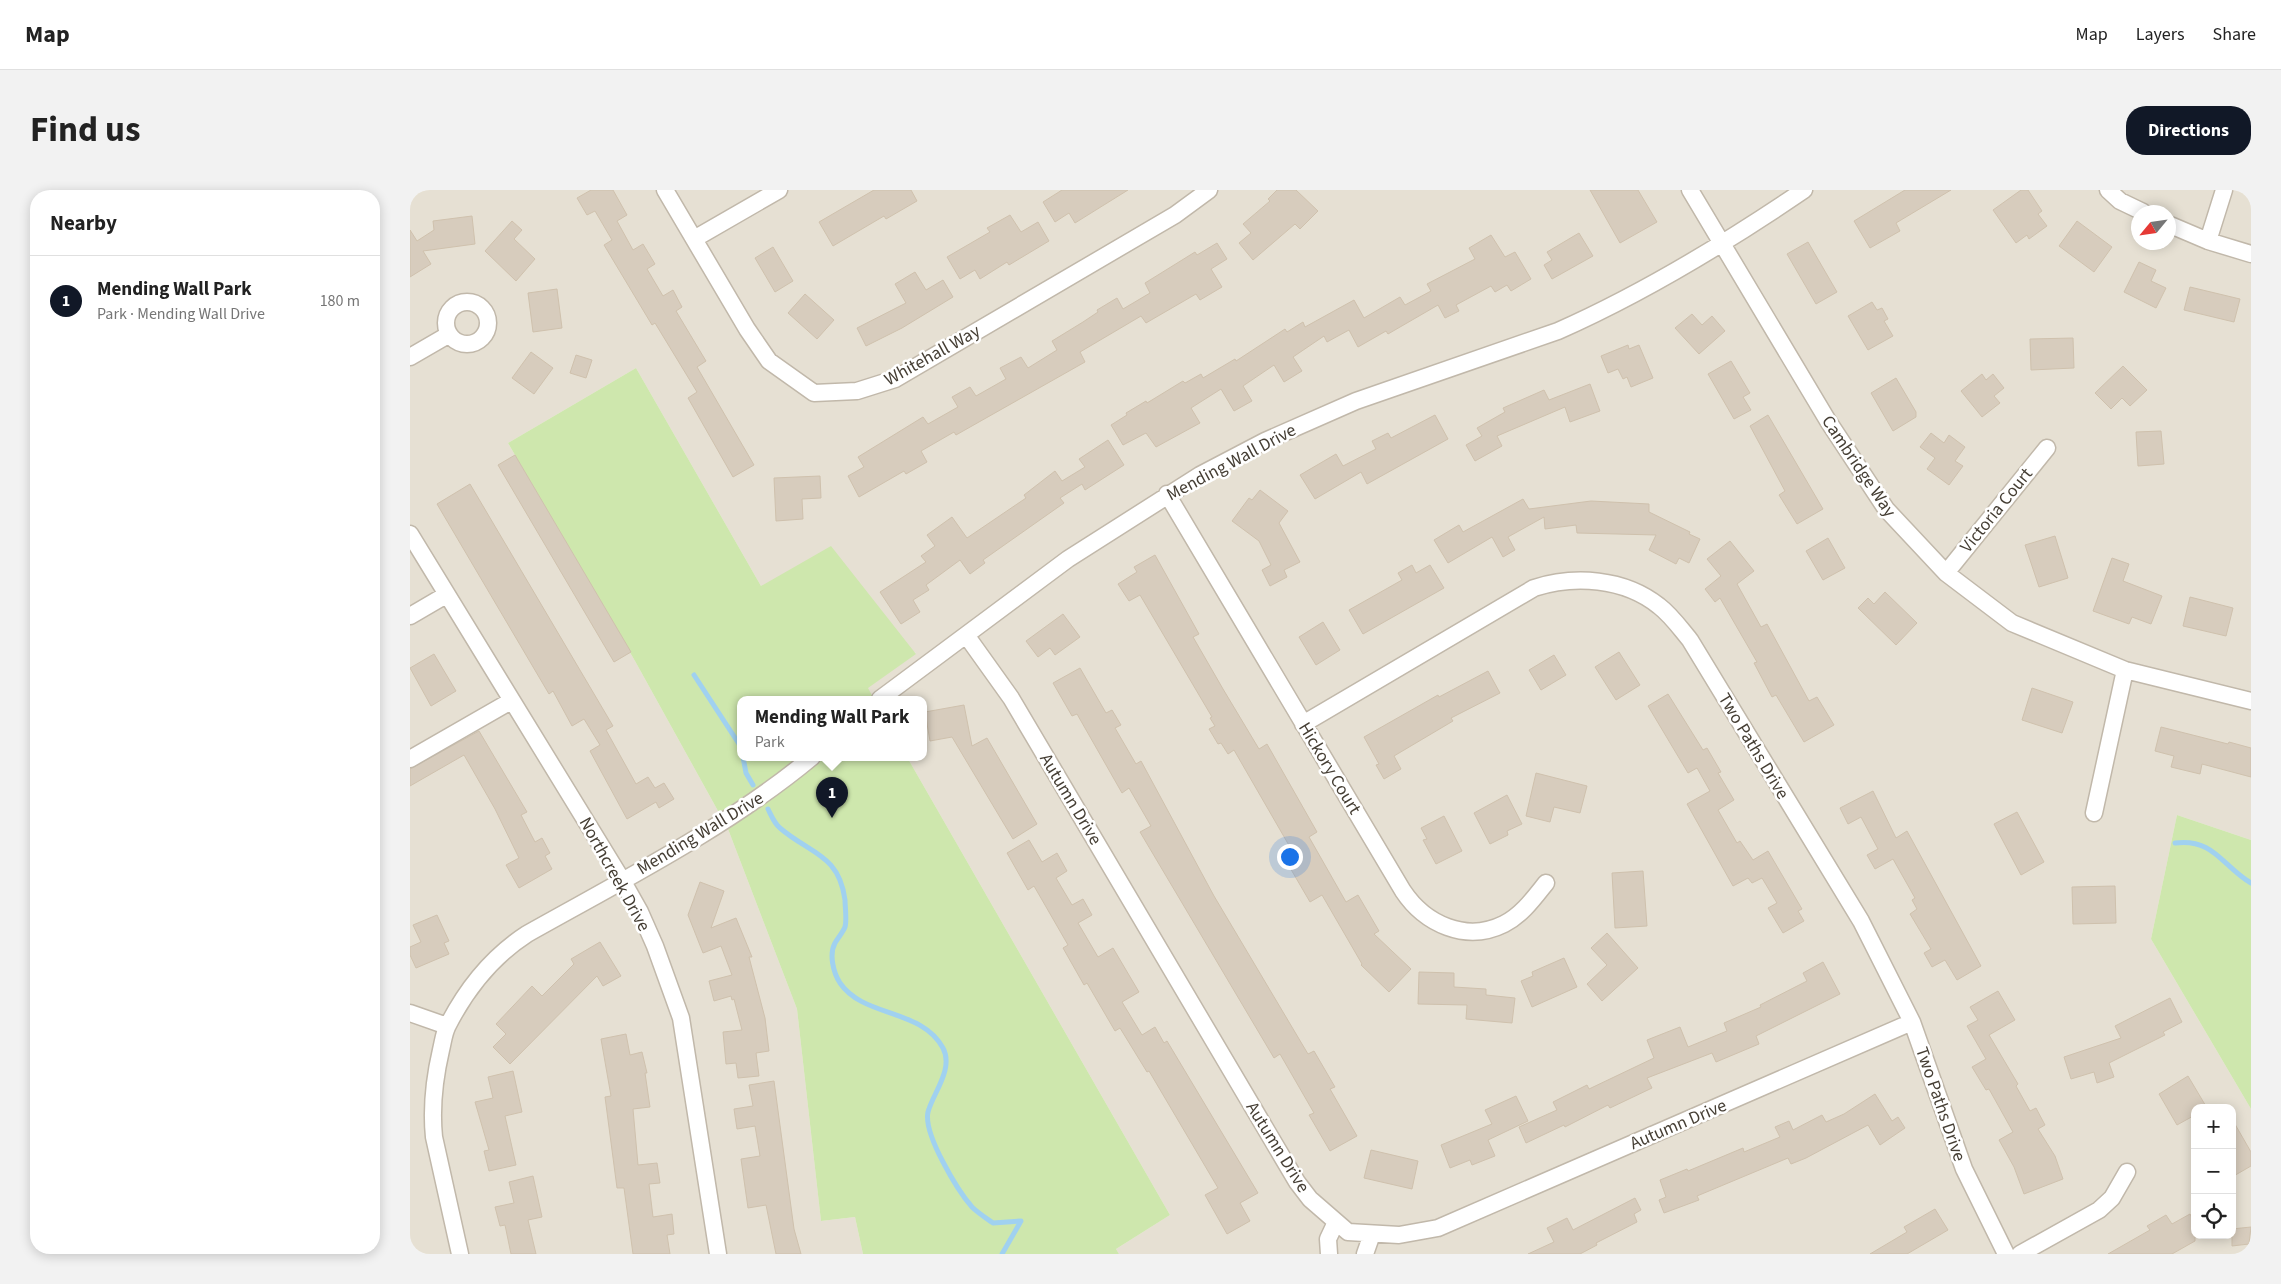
<!DOCTYPE html>
<meta charset="utf-8">
<style>
body{margin:0;font-family:"Source Sans 3",sans-serif;background:#f2f2f2;color:#222}
.controls{position:absolute;right:15px;bottom:15px;display:grid;overflow:hidden;border-radius:10px;box-shadow:0 2px 12px #0003}
.controls button{width:45px;height:45px;display:grid;place-items:center;padding:0;border:0;border-bottom:1px solid #e0e0e0;background:#fff;color:#222;font:25px sans-serif}
.compass{position:absolute;left:1721px;top:15px;width:45px;height:45px;border-radius:50%;background:#fff;box-shadow:0 2px 12px #0003;rotate:241deg}
.you{position:absolute;left:879px;top:666px;width:18px;height:18px;margin:-12px;border:4px solid #fff;border-radius:50%;background:#1a73e8;box-shadow:0 0 0 8px #1a73e833}
.badge{display:grid;place-items:center;width:32px;height:32px;border-radius:50%;background:#111827;color:#fff;font-size:16px;font-weight:700}
.pin{position:absolute;translate:-50% -41px;filter:drop-shadow(0 1px 2px #0008)}
.pin::after{content:'';position:absolute;top:26px;width:18px;height:15px;background:inherit;clip-path:polygon(0 0,100% 0,50% 100%)}
.popup{position:absolute;left:327px;top:506px;width:190px;height:65px;box-sizing:border-box;display:grid;place-content:center;border-radius:10px;background:#fff;filter:drop-shadow(0 1px 4px #0005);font-size:16px;white-space:nowrap;color:#767676}
.popup b{font-size:19px;color:#222}
.popup::after{content:'';position:absolute;left:50%;top:100%;margin-left:-10px;border:10px solid transparent;border-top-color:#fff}
.list{margin:0;padding:0;list-style:none}
h2{display:flex;justify-content:space-between;align-items:center;height:65px;margin:0;padding:0 20px;font-size:21px}
h2 small{font-size:16px;font-weight:400;color:#767676}
.list li{display:grid;grid-template-columns:32px 1fr auto;gap:15px;align-items:center;box-sizing:border-box;height:90px;padding:0 20px;border-top:1px solid #e0e0e0}
.list b{display:block;font-size:19px;white-space:nowrap}
.list p{margin:0;font-size:16px;white-space:nowrap;color:#767676}
.list em{font-size:16px;font-style:normal;color:#767676}
.icon{flex:none;width:28px;height:28px;fill:none;stroke:currentColor;stroke-width:2;stroke-linecap:round;stroke-linejoin:round}
.map{position:relative;flex:none;width:1841px;height:1064px;overflow:hidden;border-radius:20px}
header{display:flex;align-items:center;gap:30px;box-sizing:border-box;height:70px;padding:0 25px;background:#fff;border-bottom:1px solid #e0e0e0}
header strong{font-size:24px}
nav{display:flex;gap:28px;margin-inline-start:auto;font-size:18px}
.intro{display:flex;align-items:center;justify-content:space-between;box-sizing:border-box;height:120px;padding:0 30px}
h1{margin:0;font-size:35px}
.button{padding:12px 22px;border-radius:20px;background:#111827;color:#fff;font-size:18px;font-weight:700}
main{display:flex;gap:30px;padding:0 30px}
aside{flex:1;background:#fff;border-radius:20px;box-shadow:0 2px 12px #0003}
.map>svg:first-child{display:block}
.residential{fill:#e6e0d3;fill-rule:evenodd}
.green{fill:#cee7ad}
.lines{fill:none;stroke-linecap:round;stroke-linejoin:round}
.stream{stroke:#a0d1f0;stroke-width:5}
.building{fill:#d7ccbd;stroke:#cfc1ad}
.street-casing{stroke:#c1b8aa;stroke-width:19}
.street{stroke:#fff;stroke-width:16}
.labels{text-anchor:middle;stroke-width:5;stroke-linejoin:round;paint-order:stroke}
.street-label{font-size:18px;fill:#453e34;stroke:#fff}
</style>
<header>
<strong>Map</strong>
<nav><a>Map</a><a>Layers</a><a>Share</a></nav>
</header>
<div class="intro"><h1>Find us</h1><a class="button">Directions</a></div>
<main>
<aside>
<h2>Nearby<small></small></h2>
<ul class="list">
<li><span class="badge">1</span><div><b>Mending Wall Park</b><p>Park · Mending Wall Drive</p></div><em>180 m</em></li>
</ul>
</aside>
<div class="map">
<svg width="1841" height="1064" viewBox="0 0 1841 1064">
<rect width="100%" height="100%" fill="#f2eee5"/>
<path class="residential" d="M0 0H1841V650L1767 625 1741 749 1841 919V1064H709L706 1059 760 1025 497 567H513V509H464L457 498 506 463 351 396 226 178 98 253 225 471 318 639 387 819 411 1031 445 1027 453 1064H0ZM1728 22H1758V52H1728ZM1785 918H1822V1045H1785Z"/>
<path class="green" d="M226 178 351 396 421 356 506 464 458 498 464 509H331V567H497L760 1025 706 1059 709 1064H453L445 1027 411 1031 387 819 318 639 225 471 98 253Z
M1767 625 1841 650V919L1741 749Z"/>
<g class="lines">
<path class="stream" d="M284 485 331 557
M333 567 336 583 343 595
M358 619C361 625 364 633 370 638 400 664 429 664 435 710 435 717 437 730 435 737 433 742 428 748 425 753 419 764 423 782 430 793 454 828 511 818 533 858 544 879 523 903 518 922 513 944 548 1001 562 1017 568 1023 576 1028 583 1033L611 1031 592 1064
M1765 653C1804 648 1812 676 1841 693"/>
</g>
<path class="building" d="M181 0H203L217 25 207 31 223 60 233 54 245 74 237 79 253 106 263 100 272 117 266 121 296 171 287 177 344 275 323 287 278 208 287 202 245 133 242 135 194 55 202 50 185 21 177 25 167 8Z
M464 0H501L507 11 476 29 474 26 423 56 409 32Z
M652 0H718L665 33 659 23 645 32 633 12Z
M867 0H886L908 21 890 39 885 34 843 70 829 53 841 43 833 34 860 11 858 9Z
M1180 0H1228L1247 32 1210 53Z
M1495 0H1541L1486 33 1490 41 1460 58 1444 31Z
M1611 0H1618L1632 21 1628 24 1637 36 1619 49 1617 45 1606 53 1583 20Z
M600 25 611 42 628 32 639 51 599 75 597 72 570 89 565 80 550 89 537 67 580 42 577 38Z
M62 26 65 54 13 61 21 74 0 87V40L7 51 24 40 23 31Z
M102 31 112 40 104 49 125 69 106 91 75 61Z
M1667 31 1702 57 1684 82 1649 56Z
M1169 43 1183 66 1142 89 1134 75 1142 70 1137 62Z
M1081 45 1095 67 1105 62 1121 89 1101 101 1097 95 1085 102 1081 96 1046 115 1049 121 1035 128 1028 115 978 144 976 141 948 157 939 140 917 152 914 146 883 167 892 181 874 192 864 175 833 196 842 211 824 221 811 199 781 218 790 233 746 257 736 243 713 255 701 235 717 225 716 223 736 211 737 213 773 191 775 193 791 184 793 188 825 169 826 171 875 139 877 142 893 132 895 137 944 110 954 128 990 107 995 115 1021 101 1017 94 1065 69 1059 58Z
M1398 52 1427 102 1406 114 1377 64Z
M807 53 817 69 801 79 812 97 790 110 786 104 736 133 731 126 670 162 675 172 546 245 544 242 511 261 517 272 496 284 494 281 449 307 438 286 454 277 448 267 513 227 518 234 548 217 542 207 560 197 566 206 596 189 590 178 611 167 618 178 647 160 642 151 673 132 688 122 687 120 707 108 713 119 740 103 735 93 785 62 787 65Z
M363 57 383 91 365 102 345 68Z
M1729 72 1746 80 1741 91 1756 98 1746 118 1714 102Z
M505 82 516 100 533 90 543 107 492 138 456 156 447 138 496 113 485 94Z
M1780 97 1830 109 1824 132 1774 120Z
M147 99 152 138 123 142 118 103Z
M395 104 424 130 407 149 378 123Z
M1462 112 1467 120 1472 118 1478 129 1474 131 1483 146 1458 160 1438 126Z
M1282 124 1292 135 1302 126 1315 141 1289 164 1265 138Z
M1663 148 1664 178 1621 180 1620 149Z
M1218 155 1219 159 1229 155 1243 188 1221 197 1217 187 1213 189 1208 179 1198 183 1191 166Z
M121 162 143 178 124 204 102 188Z
M166 165 182 170 176 188 160 183Z
M1321 171 1340 203 1333 207 1341 220 1324 229 1298 184Z
M1713 176 1737 200 1720 216 1712 208 1701 219 1685 203Z
M1572 184 1576 190 1583 184 1594 198 1584 206 1590 213 1572 227 1551 201Z
M1486 188 1506 222V227L1483 241 1461 203Z
M1180 194 1190 221 1160 232 1155 217 1087 246 1092 256 1065 271 1056 255 1072 246 1067 238 1095 222 1093 218 1134 200 1139 210Z
M1025 225 1038 249 957 294 951 282 905 309 890 285 926 264 933 276 966 259 962 251 978 243 981 248Z
M1358 225 1413 319 1387 334 1369 305 1375 301 1340 236Z
M1751 241 1754 274 1728 276 1726 242Z
M1521 243 1534 253 1539 245 1555 257 1545 271 1553 276 1539 295 1517 279 1525 268 1510 257Z
M698 250 714 275 675 300 672 294 650 308 654 313 573 370 575 373 560 384 550 370 516 395 519 400 503 410 510 422 491 434 470 402 516 372 511 366 525 356 517 345 542 327 557 348 616 308 614 305 645 281 652 291 675 277 669 269Z
M105 265 221 462 204 472 88 275Z
M410 286 411 308 392 309 393 329 366 331 364 288Z
M60 294 203 536 196 540 226 594 238 587 245 598 254 593 264 609 249 618 246 612 217 629 180 561 190 555 174 529 162 536 143 501 139 504 27 314Z
M850 300 878 321 869 333 890 372 874 380 877 387 860 396 852 380 861 375 849 351 822 331 839 308 842 310Z
M1113 309 1119 319 1181 311 1239 314V322L1280 342 1279 344 1290 349 1279 373 1269 368 1266 374 1239 360 1246 345 1167 343 1166 335 1135 339 1134 327 1098 347 1105 360 1093 367 1082 347 1038 373 1024 350 1049 335 1053 342Z
M1645 346 1658 388 1629 397 1615 355Z
M1418 348 1435 378 1413 390 1396 361Z
M1320 351 1344 381 1327 394 1351 437 1357 434 1399 511 1407 507 1424 535 1394 552 1366 505 1362 507 1344 473 1347 472 1310 408 1305 412 1295 399 1311 386 1297 369Z
M745 365 789 444 783 447 813 499 849 559 857 554 907 642 899 647 936 712 948 705 969 741 964 744 1001 779 979 802 951 775 952 774 912 705 900 712 879 676 888 671 824 560 818 564 811 553 808 554 799 539 805 536 800 528 802 527 730 405 719 411 708 394 727 382 724 377Z
M1702 368 1719 374 1713 391 1752 406 1741 434 1722 427 1719 434 1683 421Z
M1002 375 1006 383 1020 375 1034 398 953 444 939 420 992 390 988 383Z
M1475 402 1507 433 1486 455 1448 418 1458 408 1464 414Z
M1780 407 1823 418 1816 446 1773 436Z
M653 424 670 447 645 465 640 458 628 467 616 451Z
M913 432 930 460 906 475 889 447Z
M1209 462 1230 495 1206 510 1185 477Z
M24 464 46 501 21 516 0 478Z
M1144 465 1156 485 1131 500 1119 480Z
M670 478 696 523 702 520 711 535 705 538 726 574 731 571 804 706 898 864 904 861 925 897 920 899 947 946 920 961 899 925 904 923 870 864 864 868 730 642 741 636 719 598 712 603 667 524 662 526 643 493Z
M1078 481 1090 503 1041 528 1043 531 984 566 991 579 974 589 966 575 969 574 954 547 1028 505 1029 507Z
M1622 498 1663 512 1652 543 1612 530Z
M1258 504 1293 560 1297 558 1311 582 1308 583 1324 610 1308 620 1327 653 1330 651 1343 670 1358 661 1392 719 1388 721 1394 731 1373 743 1358 718 1367 713 1352 688 1342 693 1338 688 1323 696 1277 614 1300 601 1287 578 1278 583 1238 516Z
M554 515 562 556 577 548 627 634 603 649 542 547 520 551 515 522Z
M1751 537 1818 554 1819 552 1841 558V587L1792 574 1790 584 1761 577 1764 566 1745 561Z
M69 541 117 622 111 625 125 652 132 648 140 663 135 666 142 679 109 698 96 675 109 668 85 619 54 565 0 596V579Z
M1126 583 1177 596 1170 623 1144 617 1140 632 1116 626Z
M1463 601 1486 648 1497 641 1571 776 1547 790 1535 770 1522 777 1514 763 1521 759 1500 724 1507 719 1502 710 1505 708 1483 669 1465 679 1457 665 1468 659 1451 627 1438 634 1430 618Z
M1097 605 1112 634 1097 641 1098 645 1080 654 1064 623Z
M1607 622 1634 672 1611 685 1584 634Z
M1034 626 1052 661 1026 674 1013 650 1017 649 1011 638Z
M619 650 632 672 647 663 657 681 646 688 662 715 673 709 682 725 668 733 688 767 703 758 729 802 712 812 732 845 745 837 754 853 757 851 848 1003 830 1013 840 1031 817 1044 795 1005 808 998 739 881 737 882 710 838 705 841 677 793 674 795 653 758 658 755 624 696 618 700 597 663Z
M1233 681 1237 736 1205 738 1202 683Z
M290 692 314 701 301 738 326 728 342 767H339L355 828 359 861 346 863 349 886 328 888 326 873 316 874 313 842 332 840 324 809 322 810 321 806 304 811 299 791 322 785 311 756 293 763 278 725Z
M1705 696 1706 733 1663 734 1662 697Z
M27 725 39 751 34 753 39 764 6 778 0 765V757L11 752 3 735Z
M1197 743 1228 778 1192 811 1177 794 1197 775 1181 758Z
M190 752 211 786 193 796 187 786 100 874 83 857 96 844 86 834 122 796 132 806 164 774 161 769Z
M1154 768 1167 797 1122 817 1111 791 1123 786 1122 782Z
M1413 772 1430 804 1346 846 1349 854 1306 872 1302 863 1237 888 1242 898 1200 918 1198 915 1155 937 1154 935 1116 953 1109 937 1147 920 1143 912 1177 895 1179 899 1244 868 1237 850 1270 837 1278 857 1317 841 1314 833 1351 817 1350 815 1397 791 1393 783Z
M1009 782 1044 783V797L1076 799V805L1105 808 1102 833 1056 829 1057 815 1008 814Z
M1588 801 1605 830 1579 845 1608 894 1606 896 1620 921 1626 918 1635 935 1628 939 1645 966 1653 989 1614 1004 1604 977 1589 950 1603 942 1579 899 1576 900 1562 877 1576 869 1557 836 1568 830 1560 817Z
M1760 808 1772 832 1753 842 1755 845 1699 873 1704 887 1687 893 1684 882 1661 889 1654 867 1711 848 1705 836Z
M216 844 220 865 232 862 237 883H235L240 917 223 919 228 975 247 973 250 993 239 994 243 1027 262 1024 264 1044 257 1045 260 1064H223L214 998H207L195 907 201 906 191 849Z
M103 881 112 922 95 926 106 975 79 981 74 961 79 960 65 912 83 908 78 887Z
M1778 886 1797 918H1785V925L1767 935 1749 904Z
M364 891 384 1039 391 1064H366L356 1015 338 1018 331 969 350 966 345 936 327 939 324 919 343 916 339 895Z
M1465 904 1482 931 1488 927 1495 938 1470 955 1458 935 1396 968 1381 974 1378 968 1287 1006 1289 1010 1254 1023 1249 1010 1256 1007 1250 990 1277 979 1278 981 1333 958 1334 962 1370 947 1365 937 1379 931 1383 940 1412 925 1416 932 1434 924Z
M1106 906 1118 931 1078 950 1085 966 1062 975 1060 970 1040 978 1031 955 1082 934 1075 920Z
M1822 929 1841 962V976L1822 987Z
M961 960 1008 971 1002 999 954 988Z
M123 986 132 1027 118 1030 126 1064H101L95 1035 90 1036 85 1017 104 1013 99 992Z
M1225 1008 1231 1020 1224 1024 1227 1032 1186 1053 1187 1055 1170 1064H1118L1144 1052 1137 1038 1157 1028 1163 1040Z
M1525 1019 1538 1040 1497 1064H1460L1497 1042 1494 1037Z
M1780 1024 1785 1033V1051L1762 1064H1698L1740 1040 1737 1036 1756 1025 1762 1034Z
M1841 1037 1839 1054 1822 1056V1039Z"/>
<g class="lines">
<g class="street-casing">
<path id="street" d="M255 0 337 139 359 171 404 203 447 201 485 189 765 25 799 0
M1280 0 1418 231 1476 319 1536 383 1602 433 1715 480 1841 511
M1698 0 1710 11 1733 22
M1758 34 1798 51 1841 64
M284 49 369 0
M1798 51 1814 0
M36 133a21 21 0 1 1 42 0a21 21 0 1 1-42 0Z
M0 167 38 145
M757 304 993 701C1015 734 1056 753 1094 734 1112 725 1124 708 1136 693
M0 344 212 690 230 722 245 756 271 828 308 1064
M1536 383 1637 258
M0 426 36 405
M556 445 601 508 887 992 900 1009 938 1042 989 1045 1028 1038 1502 832
M470 509 658 369 790 285 855 251 946 211 1148 141C1234 103 1316 53 1394 0
M893 534 1124 398C1164 385 1214 388 1249 416 1261 425 1270 438 1280 450L1451 731 1502 832 1554 979 1596 1064
M0 569 101 511
M1684 623 1715 480
M0 823 37 836
M50 1064 24 947C21 917 24 890 31 860 33 852 34 842 38 835 57 798 83 766 117 744 213 690 318 637 402 567
M919 1064 918 1049 926 1032
M955 1064 962 1044
M1610 1064 1689 1020 1702 1008 1717 982"/>
</g>
<use href="#street" class="street"/>
</g>
<g class="labels">
<g class="street-label">
<text transform="translate(522 165) rotate(-29)" y="6">Whitehall Way</text>
<text transform="translate(821 272) rotate(-28)" y="6">Mending Wall Drive</text>
<text transform="translate(1449 276) rotate(56)" y="6">Cambridge Way</text>
<text transform="translate(1586 320) rotate(-51)" y="6">Victoria Court</text>
<text transform="translate(1344 556) rotate(59)" y="6">Two Paths Drive</text>
<text transform="translate(920 578) rotate(59)" y="6">Hickory Court</text>
<text transform="translate(661 609) rotate(59)" y="6">Autumn Drive</text>
<text transform="translate(290 643) rotate(-31)" y="6">Mending Wall Drive</text>
<text transform="translate(205 684) rotate(61)" y="6">Northcreek Drive</text>
<text transform="translate(1531 914) rotate(71)" y="6">Two Paths Drive</text>
<text transform="translate(1268 934) rotate(-23)" y="6">Autumn Drive</text>
<text transform="translate(868 957) rotate(58)" y="6">Autumn Drive</text>
</g>
</g>
</svg>
<div class="controls">
<button>+</button>
<button>−</button>
<button><svg class="icon" aria-label="locate" viewBox="0 0 24 24"><circle cx="12" cy="12" r="6"/><path d="M12 2v4M12 18v4M2 12h4M18 12h4"/></svg></button>
</div>
<svg class="compass" viewBox="-18 -18 36 36"><path d="M0-13l5 13h-10z" fill="#e53935"/><path d="M0 13l5-13h-10z" fill="#767676"/></svg>
<div class="you"></div>
<div class="pin badge" style="left:422px;top:628px">1</div>
<div class="popup"><b>Mending Wall Park</b>Park</div>
</div>
</main>
